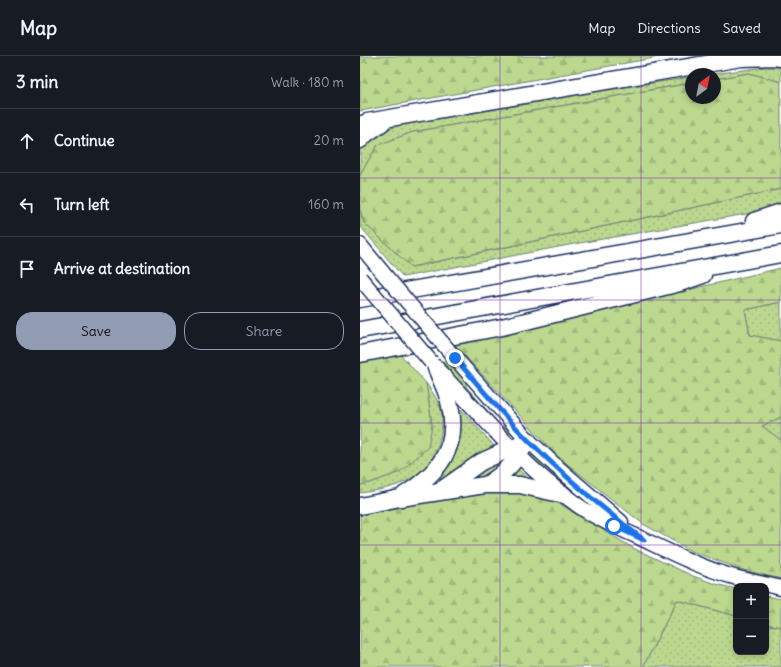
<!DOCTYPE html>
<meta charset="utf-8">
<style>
body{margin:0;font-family:Delius,sans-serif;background:#242831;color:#f1f3f6}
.controls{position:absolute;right:12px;bottom:12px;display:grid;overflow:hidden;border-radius:8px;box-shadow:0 2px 6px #0003}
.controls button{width:36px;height:36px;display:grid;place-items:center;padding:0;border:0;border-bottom:1px solid #363941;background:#171b24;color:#f1f3f6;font:20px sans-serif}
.compass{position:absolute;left:325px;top:12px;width:36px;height:36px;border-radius:50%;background:#171b24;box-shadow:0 2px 6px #0003;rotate:32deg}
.stop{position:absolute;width:12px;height:12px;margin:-9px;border:3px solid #1a73e8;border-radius:50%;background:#fff}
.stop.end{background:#1a73e8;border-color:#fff;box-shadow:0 1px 4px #0008}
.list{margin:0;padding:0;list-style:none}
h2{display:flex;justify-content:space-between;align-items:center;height:52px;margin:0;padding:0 16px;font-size:17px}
h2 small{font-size:13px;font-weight:400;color:#9ea1a6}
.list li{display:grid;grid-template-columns:26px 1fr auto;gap:12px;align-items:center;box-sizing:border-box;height:64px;padding:0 16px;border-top:1px solid #363941}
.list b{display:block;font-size:15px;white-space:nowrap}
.list em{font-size:13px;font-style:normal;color:#9ea1a6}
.actions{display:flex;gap:8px;padding:12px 16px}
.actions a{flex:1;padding:9px 0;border:1px solid #919bb2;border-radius:16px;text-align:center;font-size:14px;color:#919bb2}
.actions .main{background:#919bb2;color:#111}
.icon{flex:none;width:22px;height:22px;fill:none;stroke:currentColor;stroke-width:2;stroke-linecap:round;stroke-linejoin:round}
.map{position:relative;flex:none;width:421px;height:611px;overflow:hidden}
header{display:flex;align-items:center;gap:24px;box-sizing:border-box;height:56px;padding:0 20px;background:#171b24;border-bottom:1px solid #363941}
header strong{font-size:19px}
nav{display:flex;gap:22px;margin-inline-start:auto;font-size:14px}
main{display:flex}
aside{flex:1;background:#171b24}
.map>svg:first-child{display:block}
.grass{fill:url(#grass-dots);stroke:#6c8376}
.forest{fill:url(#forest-firs);stroke:#6c8376}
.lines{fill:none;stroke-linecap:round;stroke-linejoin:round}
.major-casing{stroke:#1b2f5e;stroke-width:17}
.highway-casing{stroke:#1b2f5e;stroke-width:19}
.major{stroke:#fff;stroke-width:14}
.highway{stroke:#fff;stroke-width:16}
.major-bridge-casing{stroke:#1b2f5e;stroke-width:17;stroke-linecap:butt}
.major-bridge{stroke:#fff;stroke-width:14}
.route{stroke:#1a73e8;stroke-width:5}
.grid{fill:none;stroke:#7b2cbf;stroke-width:1;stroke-opacity:0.55}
</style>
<header>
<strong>Map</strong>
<nav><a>Map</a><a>Directions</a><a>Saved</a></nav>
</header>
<main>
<aside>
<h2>3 min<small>Walk · 180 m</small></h2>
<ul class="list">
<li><svg class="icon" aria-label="ahead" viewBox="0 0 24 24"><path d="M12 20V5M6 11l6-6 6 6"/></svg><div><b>Continue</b></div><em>20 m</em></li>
<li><svg class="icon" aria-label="left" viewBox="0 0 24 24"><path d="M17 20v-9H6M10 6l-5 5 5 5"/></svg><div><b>Turn left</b></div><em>160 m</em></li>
<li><svg class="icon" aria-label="arrive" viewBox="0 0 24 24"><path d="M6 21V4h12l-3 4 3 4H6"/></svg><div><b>Arrive at destination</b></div></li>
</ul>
<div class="actions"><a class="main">Save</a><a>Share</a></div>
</aside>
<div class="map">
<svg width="421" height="611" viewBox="0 0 421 611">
<defs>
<pattern id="grass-dots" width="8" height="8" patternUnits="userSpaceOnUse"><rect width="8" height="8" fill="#bcd78e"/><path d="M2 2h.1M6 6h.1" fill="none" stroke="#a1b97d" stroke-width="1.8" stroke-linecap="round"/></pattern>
<pattern id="forest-firs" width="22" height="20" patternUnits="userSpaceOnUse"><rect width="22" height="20" fill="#bcd78e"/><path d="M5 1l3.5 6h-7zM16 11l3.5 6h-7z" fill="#a1b97d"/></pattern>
</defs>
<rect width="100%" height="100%" fill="#fff"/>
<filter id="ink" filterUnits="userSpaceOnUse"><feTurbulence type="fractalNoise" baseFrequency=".025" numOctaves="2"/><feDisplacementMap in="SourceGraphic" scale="8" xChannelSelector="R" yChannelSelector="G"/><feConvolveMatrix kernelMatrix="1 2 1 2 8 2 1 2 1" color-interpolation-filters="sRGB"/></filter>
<g filter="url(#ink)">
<path class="grass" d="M406 11 421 12V26L389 17 355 23V18H352Z
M331 21V27L53 76 18 89 3 113 0 120V90L13 79 37 70 248 34Z
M421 133V148L392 157 214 188 43 221 0 170V153L4 167 52 211Z
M421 246V285L390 279 385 254Z
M86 304 106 326V330L109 334 141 370H144L151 379V384H149L82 306Z
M66 327C73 337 79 345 82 357 83 361 82 365 82 369 81 395 66 417 42 427 29 433 14 435 0 437V429L10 427 40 416 72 369Z
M101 353 136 392 81 425 80 423C96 402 102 381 100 355Z
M421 361V384L402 370Z
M167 399 174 400 230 449 221 446Z
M140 403 144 407 125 421 104 424Z
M157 412 170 424 146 422Z
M317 544 376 560V596H406V568L421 571V611H283Z"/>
<path class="forest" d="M0 0H305L0 55Z
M389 17 421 26V133L51 211 4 167 0 153V120L3 113 18 89 53 76 331 27V42H355V23Z
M421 212V246L385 254 390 279 421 285V361L402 370 421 384V523L383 514 331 495 283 468 197 400 95 289Z
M40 298 66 327 72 369 68 391 40 416 10 427 0 429V305Z
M152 434 187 440 273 492 333 520 356 528 376 533V560L317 544 283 611H0V459L99 440Z
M406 540 421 543V571L406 568Z"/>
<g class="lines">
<g class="major-casing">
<path id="major" d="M0 189 23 217
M95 302 168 384 196 410 261 466
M80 316C122 360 162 409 212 445 231 460 254 470 276 480 308 495 339 511 374 521 389 525 405 528 421 532"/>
</g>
<g class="highway-casing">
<path id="highway" d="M0 69 7 66 381 2 414 1 421 2
M0 84 6 78 22 67
M394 165 421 156
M0 243 421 169
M0 274 421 198
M0 298 142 271 320 227 343 219
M126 429C149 414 154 407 168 384
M80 435 121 406 168 384
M44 439C77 418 100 392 90 350 88 337 81 325 76 312
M0 450 40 442 125 429H160L204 439"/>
</g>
<use href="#major" class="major"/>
<use href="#highway" class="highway"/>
<g class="major-bridge-casing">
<path id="major-bridge" d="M23 217 95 302
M0 222 71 306"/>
</g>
<use href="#major-bridge" class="major-bridge"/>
</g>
</g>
<g class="lines" filter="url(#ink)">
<path class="route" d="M95 302C119 330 142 358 168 384 204 420 243 453 284 484L254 470"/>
</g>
<path class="grid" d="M140 0V611M281 0V611M0 122H421M0 244H421M0 367H421M0 489H421"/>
</svg>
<div class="controls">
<button>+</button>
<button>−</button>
</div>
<svg class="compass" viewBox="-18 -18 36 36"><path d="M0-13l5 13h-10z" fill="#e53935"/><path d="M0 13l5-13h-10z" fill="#9ea1a6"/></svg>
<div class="stop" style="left:254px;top:470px"></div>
<div class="stop end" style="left:95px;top:302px"></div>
</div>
</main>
